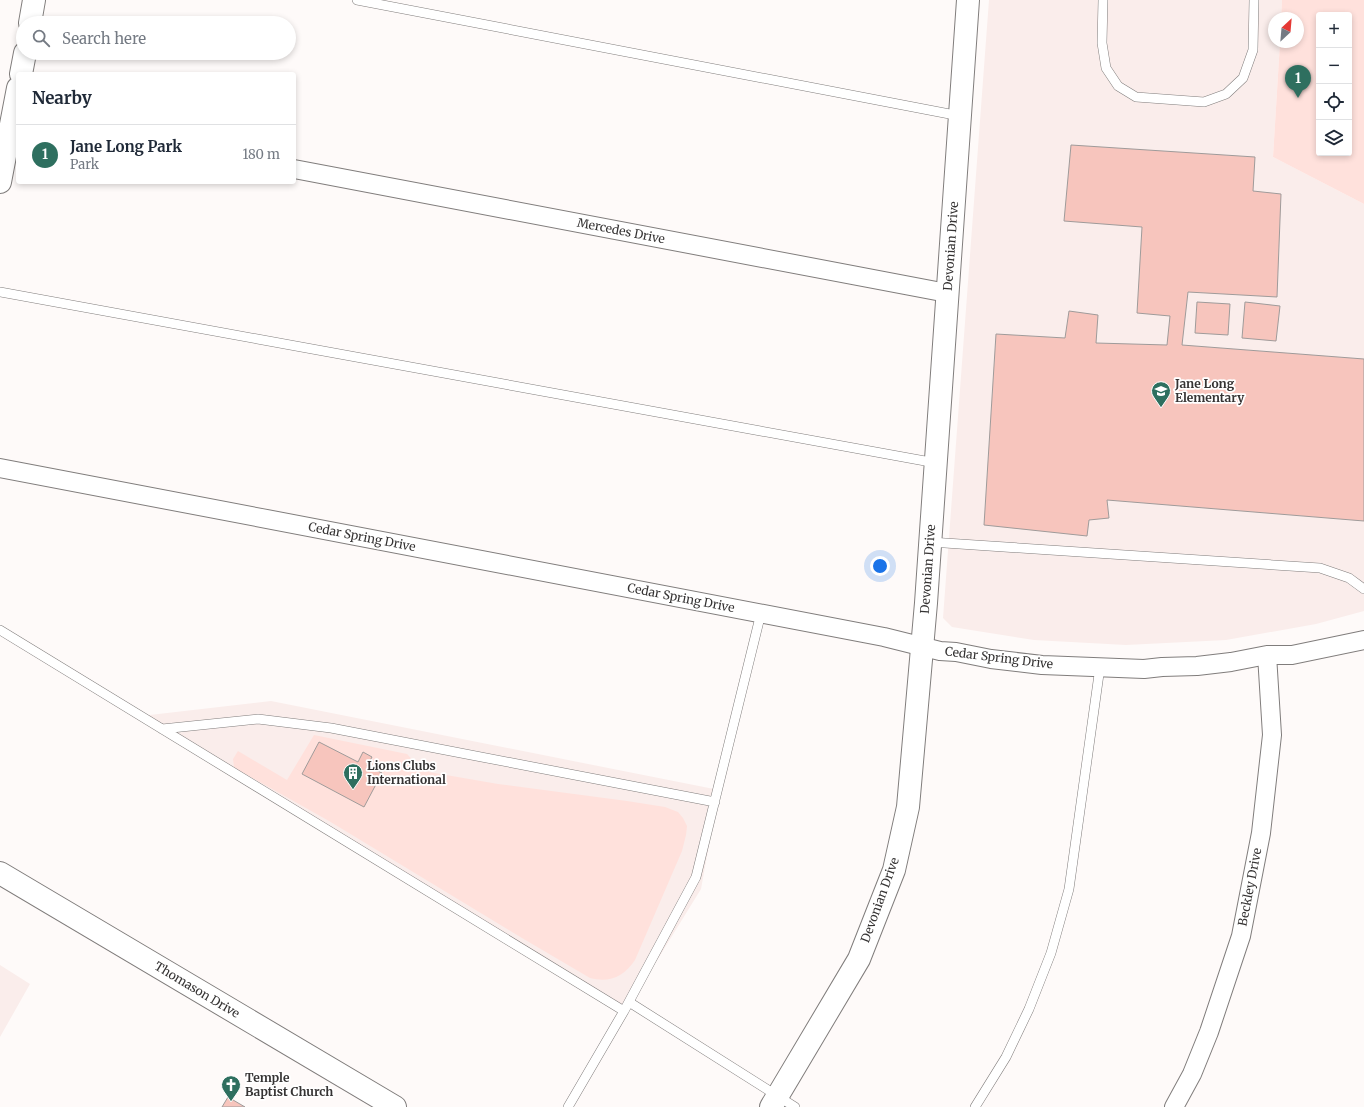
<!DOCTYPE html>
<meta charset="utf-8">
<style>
body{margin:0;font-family:Merriweather,serif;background:#f6f6f7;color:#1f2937}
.controls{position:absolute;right:12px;top:12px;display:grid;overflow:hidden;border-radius:4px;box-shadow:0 2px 6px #0003}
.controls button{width:36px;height:36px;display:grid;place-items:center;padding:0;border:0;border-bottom:1px solid #e0e1e3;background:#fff;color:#1f2937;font:20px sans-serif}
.compass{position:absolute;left:1268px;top:12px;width:36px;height:36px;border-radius:50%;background:#fff;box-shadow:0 2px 6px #0003;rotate:26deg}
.you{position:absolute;left:880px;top:566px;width:14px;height:14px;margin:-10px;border:3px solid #fff;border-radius:50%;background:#1a73e8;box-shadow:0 0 0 6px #1a73e833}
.badge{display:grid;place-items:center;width:26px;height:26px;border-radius:50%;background:#2e6f5f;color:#fff;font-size:13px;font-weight:700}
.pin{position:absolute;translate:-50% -33px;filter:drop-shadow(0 1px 2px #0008)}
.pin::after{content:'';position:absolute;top:21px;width:14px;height:12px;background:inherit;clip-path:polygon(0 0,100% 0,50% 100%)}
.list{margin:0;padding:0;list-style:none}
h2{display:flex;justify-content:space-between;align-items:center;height:52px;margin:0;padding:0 16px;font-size:17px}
h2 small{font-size:13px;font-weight:400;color:#747a83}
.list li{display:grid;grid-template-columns:26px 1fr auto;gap:12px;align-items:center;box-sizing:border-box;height:60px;padding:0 16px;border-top:1px solid #e0e1e3}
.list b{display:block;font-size:15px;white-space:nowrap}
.list p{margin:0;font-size:13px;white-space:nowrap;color:#747a83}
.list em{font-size:13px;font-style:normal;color:#747a83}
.icon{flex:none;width:22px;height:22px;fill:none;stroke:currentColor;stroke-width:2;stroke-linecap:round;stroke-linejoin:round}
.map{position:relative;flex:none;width:1364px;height:1107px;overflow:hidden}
.search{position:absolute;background:#fff;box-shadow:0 2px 6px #0003;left:16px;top:16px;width:280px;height:44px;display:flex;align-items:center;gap:10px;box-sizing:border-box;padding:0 14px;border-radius:22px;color:#747a83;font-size:15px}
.panel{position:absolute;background:#fff;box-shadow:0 2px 6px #0003;left:16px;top:72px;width:280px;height:112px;border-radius:4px}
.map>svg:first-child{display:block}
.built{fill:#faedeb}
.green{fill:#ffe1dc;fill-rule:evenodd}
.building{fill:#f7c5bd;stroke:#9f9b9a}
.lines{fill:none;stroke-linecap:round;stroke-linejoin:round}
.lane-casing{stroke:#807d7c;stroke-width:10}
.street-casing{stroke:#807d7c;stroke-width:20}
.secondary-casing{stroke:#807d7c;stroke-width:24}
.lane{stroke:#fff;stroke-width:9}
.street{stroke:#fff;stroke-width:18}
.secondary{stroke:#fff;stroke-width:22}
.labels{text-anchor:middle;stroke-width:3.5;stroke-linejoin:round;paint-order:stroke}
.street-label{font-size:12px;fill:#353333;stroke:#fff}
.poi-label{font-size:12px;font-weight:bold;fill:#353333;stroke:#fff;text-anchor:start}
</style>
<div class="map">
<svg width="1364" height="1107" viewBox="0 0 1364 1107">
<rect width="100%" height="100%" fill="#fefaf9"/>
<path class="built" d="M989 0H1282L1281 18H1274V42H1280L1273 157 1364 204V611L1316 624 1226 640 1126 645 1034 640 952 627 943 618Z
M271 701 719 790 701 889 627 1009 141 716Z
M0 965 30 984 0 1037Z"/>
<path class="green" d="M1282 0H1364V204L1273 157 1280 42H1298V18H1281ZM1319 15H1349V153H1319Z
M314 735 407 754 423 771 498 784 627 801 665 807 678 812 683 818 687 826 686 835 682 851 635 960C624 977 609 983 590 978L522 938 329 821 240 771 234 767 233 759 238 751 287 780Z"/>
<path class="building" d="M1071 145 1255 157 1253 191 1281 194 1277 297 1188 292 1182 345 1364 359V521L1107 500 1109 518 1089 520 1087 536 984 525 996 334 1065 338 1069 311 1098 315 1096 343 1167 345 1170 316 1137 313 1142 227 1064 221Z
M1197 302 1230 304 1228 335 1195 333Z
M1245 302 1280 306 1276 341 1242 338Z
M319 742 358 762 363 752 372 757 367 766 382 773 364 807 302 774Z
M228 1097 245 1107H222Z"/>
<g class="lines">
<g class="lane-casing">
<path id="lane" d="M357 0 960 116
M1103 0 1102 43 1106 68 1118 86 1136 97 1204 102 1226 94 1243 78 1253 50 1254 0
M0 292 936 463
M930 542 1320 568 1349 578 1364 589
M0 630 624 1011 568 1107
M162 729 258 719 331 728 715 802
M629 1002 795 1107
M624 1011 696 877 761 613
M975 1107 1006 1057 1029 1009 1051 953 1069 889 1100 667"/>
</g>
<g class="street-casing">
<path id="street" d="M294 169 947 293
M0 468 884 637 940 651 956 652 991 659 1042 665 1144 669 1162 667 1197 666 1231 662 1267 655H1292L1364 640
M1174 1107 1192 1074 1209 1032 1241 936 1261 833 1272 735 1267 655"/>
</g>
<g class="secondary-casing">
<path id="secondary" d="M30 23 34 0
M21 74 25 53
M0 182 18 88
M0 873 395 1107
M771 1107 859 959 894 870 908 807 926 603 968 0"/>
</g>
<use href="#lane" class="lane"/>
<use href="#street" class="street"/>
<use href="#secondary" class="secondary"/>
</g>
<defs>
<g id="school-pin" transform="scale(1)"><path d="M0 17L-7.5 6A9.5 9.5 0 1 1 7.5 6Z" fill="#2e6f5f" stroke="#fff"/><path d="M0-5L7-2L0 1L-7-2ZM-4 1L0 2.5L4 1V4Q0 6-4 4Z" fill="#fff"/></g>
<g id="building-pin" transform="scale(1)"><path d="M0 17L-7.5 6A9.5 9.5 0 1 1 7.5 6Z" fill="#2e6f5f" stroke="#fff"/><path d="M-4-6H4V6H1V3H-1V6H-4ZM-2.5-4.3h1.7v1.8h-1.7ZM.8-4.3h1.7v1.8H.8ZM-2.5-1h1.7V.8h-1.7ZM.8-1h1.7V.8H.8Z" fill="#fff"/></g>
<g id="church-pin" transform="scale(1)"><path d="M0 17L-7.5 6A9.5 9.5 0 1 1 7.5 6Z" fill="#2e6f5f" stroke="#fff"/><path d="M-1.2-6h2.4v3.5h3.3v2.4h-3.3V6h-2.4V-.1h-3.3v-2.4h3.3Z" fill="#fff"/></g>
</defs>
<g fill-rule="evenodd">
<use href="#school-pin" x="1161" y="391"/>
<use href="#building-pin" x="353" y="773"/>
<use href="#church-pin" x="231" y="1085"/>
</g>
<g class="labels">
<g class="street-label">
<text transform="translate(621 231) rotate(11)" y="4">Mercedes Drive</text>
<text transform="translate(951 246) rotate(-86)" y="4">Devonian Drive</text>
<text transform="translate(362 537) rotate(11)" y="4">Cedar Spring Drive</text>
<text transform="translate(928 569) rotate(-86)" y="4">Devonian Drive</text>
<text transform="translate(681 598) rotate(11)" y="4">Cedar Spring Drive</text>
<text transform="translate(999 658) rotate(7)" y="4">Cedar Spring Drive</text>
<text transform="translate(1250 887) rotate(-79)" y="4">Beckley Drive</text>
<text transform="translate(880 900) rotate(-70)" y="4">Devonian Drive</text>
<text transform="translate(197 990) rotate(31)" y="4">Thomason Drive</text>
</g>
<g class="poi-label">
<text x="1175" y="388">Jane Long<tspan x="1175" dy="14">Elementary</tspan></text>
<text x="367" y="770">Lions Clubs<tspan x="367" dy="14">International</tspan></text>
<text x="245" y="1082">Temple<tspan x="245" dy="14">Baptist Church</tspan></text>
</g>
</g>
</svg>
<div class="controls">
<button>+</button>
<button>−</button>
<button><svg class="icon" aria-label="locate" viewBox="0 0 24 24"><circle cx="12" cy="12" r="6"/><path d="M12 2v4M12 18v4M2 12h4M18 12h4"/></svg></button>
<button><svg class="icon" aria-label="layers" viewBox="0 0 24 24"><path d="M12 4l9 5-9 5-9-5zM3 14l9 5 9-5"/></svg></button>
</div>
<svg class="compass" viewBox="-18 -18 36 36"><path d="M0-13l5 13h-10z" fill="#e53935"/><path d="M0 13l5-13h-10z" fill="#747a83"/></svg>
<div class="you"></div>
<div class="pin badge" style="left:1298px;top:98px">1</div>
<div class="search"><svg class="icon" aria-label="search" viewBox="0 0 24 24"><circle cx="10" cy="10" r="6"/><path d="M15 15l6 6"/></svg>Search here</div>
<section class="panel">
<h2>Nearby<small></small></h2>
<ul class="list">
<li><span class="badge">1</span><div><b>Jane Long Park</b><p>Park</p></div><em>180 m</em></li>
</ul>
</section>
</div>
